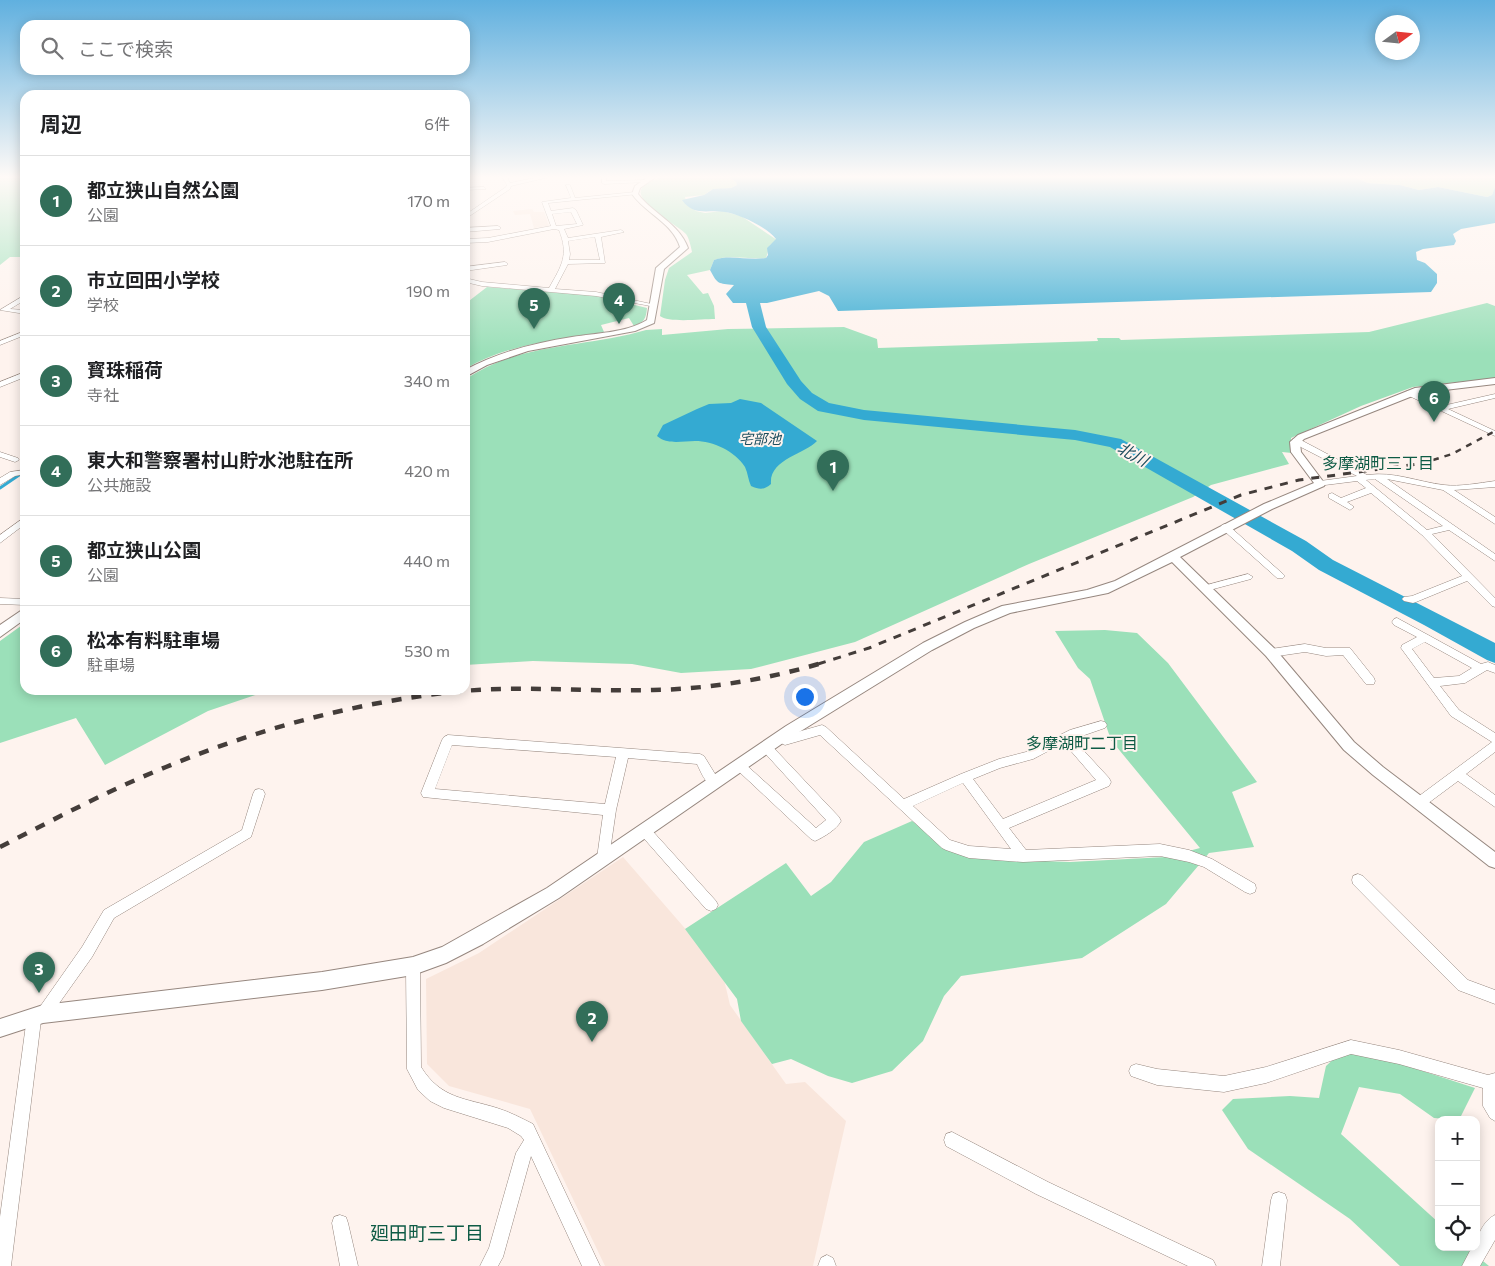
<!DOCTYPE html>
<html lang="ja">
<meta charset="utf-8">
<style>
body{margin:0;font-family:Commissioner,"Noto Sans JP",sans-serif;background:#f6f6f6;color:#202124}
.controls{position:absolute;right:15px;bottom:15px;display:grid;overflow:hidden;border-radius:10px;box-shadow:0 2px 12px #0003}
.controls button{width:45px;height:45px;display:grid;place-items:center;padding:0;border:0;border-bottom:1px solid #e0e0e0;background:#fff;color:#202124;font:25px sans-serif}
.compass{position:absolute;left:1375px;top:15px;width:45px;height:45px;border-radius:50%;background:#fff;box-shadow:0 2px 12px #0003;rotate:75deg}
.you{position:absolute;left:804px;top:696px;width:18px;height:18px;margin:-12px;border:4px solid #fff;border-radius:50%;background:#1a73e8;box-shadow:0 0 0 8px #1a73e833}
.badge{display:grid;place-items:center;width:32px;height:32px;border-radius:50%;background:#326e59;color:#fff;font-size:16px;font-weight:700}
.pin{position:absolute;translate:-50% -41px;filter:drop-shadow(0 1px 2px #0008)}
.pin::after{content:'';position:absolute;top:26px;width:18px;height:15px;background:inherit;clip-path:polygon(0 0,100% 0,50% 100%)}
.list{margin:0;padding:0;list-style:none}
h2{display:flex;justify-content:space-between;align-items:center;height:65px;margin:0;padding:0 20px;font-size:21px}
h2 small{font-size:16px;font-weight:400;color:#757577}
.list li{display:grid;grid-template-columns:32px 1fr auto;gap:15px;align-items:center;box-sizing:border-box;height:90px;padding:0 20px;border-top:1px solid #e0e0e0}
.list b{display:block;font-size:19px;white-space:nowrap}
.list p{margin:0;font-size:16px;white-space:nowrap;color:#757577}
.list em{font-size:16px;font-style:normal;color:#757577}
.icon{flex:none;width:28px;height:28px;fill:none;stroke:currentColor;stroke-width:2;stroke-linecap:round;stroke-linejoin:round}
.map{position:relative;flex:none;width:1495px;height:1266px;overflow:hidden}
.search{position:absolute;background:#fff;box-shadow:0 2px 12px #0003;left:20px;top:20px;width:450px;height:55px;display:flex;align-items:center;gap:12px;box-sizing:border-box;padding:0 18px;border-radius:15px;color:#757577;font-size:19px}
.panel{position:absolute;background:#fff;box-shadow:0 2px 12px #0003;left:20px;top:90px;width:450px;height:605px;border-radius:15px}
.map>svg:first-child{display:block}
.built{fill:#f9e6dc}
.green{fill:#9be0b9}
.water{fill:#34aad2}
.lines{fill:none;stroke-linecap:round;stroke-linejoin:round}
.stream{stroke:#34aad2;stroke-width:3}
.river{fill:#34aad2;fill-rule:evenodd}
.minor-casing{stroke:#96877f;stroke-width:1}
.tertiary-casing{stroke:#96877f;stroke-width:2}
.minor{fill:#fff;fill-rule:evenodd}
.tertiary{fill:#fff;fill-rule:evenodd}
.rail-far2{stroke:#443d3a;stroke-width:2.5;stroke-dasharray:6 6;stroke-linecap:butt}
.rail-far1{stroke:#443d3a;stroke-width:3;stroke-dasharray:8 8;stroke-linecap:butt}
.rail{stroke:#443d3a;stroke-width:4.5;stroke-dasharray:10 10;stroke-linecap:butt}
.labels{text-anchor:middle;stroke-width:4;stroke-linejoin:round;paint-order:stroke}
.far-water-label{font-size:14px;font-style:italic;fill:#1d4d5e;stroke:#fef3ee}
.water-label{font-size:16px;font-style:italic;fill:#1d4d5e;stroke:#fef3ee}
.neighbourhood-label{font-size:16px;fill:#0e5b45;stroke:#fef3ee}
.near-neighbourhood-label{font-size:19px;fill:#0e5b45;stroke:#fef3ee}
</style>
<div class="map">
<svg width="1495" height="1266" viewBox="0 0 1495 1266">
<rect width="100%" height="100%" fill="#fef3ee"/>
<path class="built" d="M532 209 534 212H544L549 226 534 228 530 214 515 215 513 211Z
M623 857 722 971 730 1005 786 1084 805 1082 846 1121 813 1266H605L530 1109 449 1086 427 1064 426 979 479 953Z"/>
<path class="green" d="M0 177H25V257H10L0 265Z
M660 177H729L736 182 737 185 731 188 711 190 704 195 685 197 687 205 696 211 705 213 722 211 741 216 777 240 770 245 766 258C749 260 730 254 714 260L710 270 687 275 703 294 708 293 714 306 715 319C702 319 668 323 660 316L665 280 669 268 692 252C691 247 689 238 686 234 679 226 636 203 641 190 643 184 655 180 660 177Z
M1354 177H1495V187L1492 195 1487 197 1438 187 1419 190 1400 185 1368 183Z
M487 287 594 295 647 308C646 319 644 322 634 326L629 318 601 325 604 332C557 340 507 344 465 369V304Z
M1487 303 1495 306V378L1413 387 1361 406 1291 438 1292 453 1282 452 1289 464 1211 485 1193 497 1029 564 855 642 751 669 681 673 632 664 533 661 465 665V380C518 342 586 348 646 330L662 329V335L728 329 844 327 877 339 878 348 1098 341 1097 338H1119L1121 340 1369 332Z
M25 623V690H270L208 711 105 765 76 718 0 743V641Z
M1105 630 1137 633 1168 663 1257 782 1232 792 1254 847 1209 853 1166 904 1082 958 961 976 944 996 923 1041 892 1071 852 1083 828 1076 791 1059 772 1064 741 1021 737 999 685 929 786 863 811 896 831 882 864 842 912 821 968 858 1070 862 1166 857 1200 848 1111 740 1090 679 1078 668 1055 631Z
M1361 1051 1475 1088 1459 1120 1434 1118 1400 1094 1359 1087 1341 1134 1439 1223V1247H1466L1489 1266H1400L1350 1219 1248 1149 1222 1110 1233 1099 1290 1096 1319 1098 1326 1066 1341 1052Z"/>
<path class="water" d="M729 177H1354L1368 183 1400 185 1419 190 1438 187 1487 197 1492 195 1495 187V223L1461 229 1453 234 1456 241 1454 245 1423 249 1416 252 1417 260 1425 263 1437 274V283L1431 292 838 311 829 296 819 291 767 303H733L726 294 734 285C718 283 718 285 710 270L714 260C730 254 749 261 766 258L768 255 767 248 776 239C767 227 739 214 725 212 708 209 694 217 682 200L704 195 713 189 731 188 737 185 736 182Z
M740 399 761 403 817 441C805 454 769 459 771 484 764 490 760 490 751 486 748 480 748 473 745 467 735 451 713 441 695 441 682 441 667 445 657 436L663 425 697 409 709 404 731 403Z"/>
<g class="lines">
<path class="stream" d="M0 488 25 471"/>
<path class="river" d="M753 299 758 300 760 303 766 327 801 381 812 393 829 403 864 410 1075 430 1121 439 1306 541 1333 560 1495 643V663L1487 660 1424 625 1319 570 1292 551 1110 447 1075 440 864 420 818 411 800 399 787 384 752 327 746 303 748 300Z"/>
<g class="minor-casing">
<path id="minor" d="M502 177H507L510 183 539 177H549L511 186 510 189 465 219V215L506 187 507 185Z
M602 177H606V181L646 180 648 181 646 182 604 184 602 183Z
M566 185H570L575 198 635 192 638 194 548 203 551 211 573 208 576 210 583 225 564 229 568 238 621 230 624 232 601 237 605 263 568 264 555 289 596 292 656 305V307L596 296 482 286 465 282V278L482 282 549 288C562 265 569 255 559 230L554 229 488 242 465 243V239L488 238 551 226 542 202 571 198ZM571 212 577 224 556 226 552 214ZM595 237 600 260H569L570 254 568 241Z
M484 187 486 189 465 190V188Z
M498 226 501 228 500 229 465 232V228Z
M505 262 508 264 507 265 465 271V267Z
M25 295V300L10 309 25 310V314L0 310Z
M25 331V335L0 345V341Z
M25 372V377L0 387V382Z
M1407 391H1413L1442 406 1495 394V398L1448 409 1495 431V436L1407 395Z
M1293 439H1299L1367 475C1394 471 1418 482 1444 485 1460 487 1479 483 1495 481V487L1454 490 1495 517V524L1443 490 1387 479 1495 554V561L1449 530 1432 534 1495 598V607L1492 606 1467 581 1416 602 1413 603 1404 601 1402 599 1404 597 1412 596 1462 576 1422 535 1371 493 1347 502 1354 507 1350 510 1329 498V494L1332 493 1341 498 1366 488 1357 481 1317 486V482L1320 481 1357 476 1293 443ZM1375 479 1443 526 1427 530 1366 480Z
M0 452 18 458 19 460 15 462 0 457Z
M25 470V474L15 476 0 485V478L10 472Z
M25 517V524L0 543V535Z
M1225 524 1228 525 1283 574 1285 576 1283 578H1277L1222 529 1221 527 1222 525Z
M1248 574 1253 577 1251 579 1206 591 1201 588 1203 586Z
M0 598 25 599V605L0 604Z
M1397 618 1481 664 1488 662 1495 665V673L1487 670 1465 683 1440 686 1459 710 1495 733V752L1466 774 1495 795V807L1458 781 1423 807 1419 808 1415 807 1413 803 1415 799 1492 742 1451 716 1401 648 1402 645 1417 637 1394 625 1392 622 1394 619ZM1425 642 1472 668 1459 676 1434 678 1412 649Z
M1305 644 1326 648H1350L1374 678 1375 681 1374 684H1366L1343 655 1326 656 1305 652 1271 657 1267 656 1266 653 1267 650 1271 649Z
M1101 721 1105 722 1107 725 1105 728 1073 739 1109 778 1111 782 1109 786 1009 828 1026 850 1160 844 1189 850 1212 859 1255 884 1256 888 1255 892 1250 894 1245 892 1204 867 1189 862 1160 856 1023 862 969 858 946 850 942 848 820 735 785 745 781 743 775 736 777 733 781 731 787 735 822 725 826 727 904 799 961 774 999 759 1026 752 1070 730ZM1064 743 1096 780 1003 819 973 779 1000 768 1033 759ZM963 783 1011 849 969 846 950 840 913 806Z
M448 735 700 754 704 756 720 782 718 786C707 789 701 772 697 764L628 758 616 810 609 858 607 862 603 864 599 862 597 858 603 815 423 797 421 793 442 740 444 737ZM452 745 616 757 605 804 435 789Z
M766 742 770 744 839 817 841 821C837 829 824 837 815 841L811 839 735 768 733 765 735 762 739 760 743 762 816 828 826 820 762 750 760 747 762 744Z
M259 789 263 790 265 794 251 837 114 918 92 957 48 1019 43 1021 41 1020 11 1266H0V1217L27 1017 29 1012 34 1010 37 1011 82 947 104 910 242 830 253 794 255 790Z
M644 825 648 826 716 901 718 905 716 909 711 911 706 909 640 834 638 830 640 826Z
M1358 874 1363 876 1468 980 1495 990V1004L1458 990 1353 884 1352 880 1353 876Z
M413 959 418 961 420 966 421 1067C441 1099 465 1098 497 1108 510 1112 521 1118 533 1124L600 1266H582L531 1156 503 1257 498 1266H480L489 1248 516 1153 524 1140 521 1136 508 1128 444 1108 430 1101 418 1090 407 1069 406 966 408 961Z
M1351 1040 1399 1050 1488 1075 1495 1073V1121L1490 1118 1483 1106V1088L1399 1064 1351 1054 1266 1083 1224 1092 1157 1085 1131 1076 1129 1071 1131 1066 1136 1064 1157 1069 1224 1076 1266 1067Z
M952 1132 1048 1182 1213 1260 1216 1266H1188L1036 1194 946 1146 944 1140 946 1134Z
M1279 1192 1285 1194 1287 1200 1280 1266H1262L1271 1200 1273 1194Z
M340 1215 346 1217 348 1223 358 1266H340L332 1223 334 1217Z
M1495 1215V1240L1480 1266H1462L1472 1247H1476C1476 1236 1485 1219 1495 1215Z
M827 1255 833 1258 836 1266H818L821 1258Z"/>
</g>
<g class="tertiary-casing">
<path id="tertiary" d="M648 177H656L640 188 638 194C653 214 679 223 688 248L664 269 654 323 635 331 528 351 487 365 465 377V370C498 352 534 343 572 337 596 333 626 333 647 320L656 268 680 247C673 223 646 214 632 194L635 186Z
M1495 378V384L1420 393 1304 439 1300 443 1301 452 1325 484 1324 486 1272 509 1180 557 1276 650 1354 742 1383 767 1495 852V868L1489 866 1373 775 1344 750 1266 656 1172 562 1108 593 1010 613 974 628 932 650 796 734 559 898 483 944 446 963 413 975 322 990 43 1023 0 1037V1019L43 1005 322 972 413 957 442 947 547 888 786 726 923 643 965 622 1002 606 1087 590 1115 581 1264 504 1314 483 1291 452 1290 442 1298 435 1415 388Z
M25 608V619L0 637V625Z"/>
</g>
<use href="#minor" class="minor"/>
<use href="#tertiary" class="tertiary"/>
<path class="rail-far2" d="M1433 460 1452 454 1495 431"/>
<path class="rail-far1" d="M818 664 869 648 1241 495 1299 480 1418 464 1437 458"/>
<path class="rail" d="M0 847C55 819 109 790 166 767 257 729 354 703 452 692 519 685 586 692 653 690 710 689 768 679 822 663"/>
</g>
<linearGradient id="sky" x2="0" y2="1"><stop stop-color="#60b0df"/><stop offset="0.5" stop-color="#fffaf7"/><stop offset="1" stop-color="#fffaf7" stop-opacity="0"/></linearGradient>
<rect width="1495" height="354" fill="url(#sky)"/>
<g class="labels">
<g class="far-water-label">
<text x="760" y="444">宅部池</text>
</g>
<g class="water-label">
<text transform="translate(1133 454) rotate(29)" y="6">北川</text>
</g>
<g class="neighbourhood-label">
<text x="1378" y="469">多摩湖町三丁目</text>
<text x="1082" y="749">多摩湖町二丁目</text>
</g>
<g class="near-neighbourhood-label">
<text x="427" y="1240">廻田町三丁目</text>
</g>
</g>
</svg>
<div class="controls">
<button>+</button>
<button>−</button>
<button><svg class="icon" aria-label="locate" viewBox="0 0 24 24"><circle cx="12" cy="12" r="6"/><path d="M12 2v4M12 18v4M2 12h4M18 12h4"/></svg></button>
</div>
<svg class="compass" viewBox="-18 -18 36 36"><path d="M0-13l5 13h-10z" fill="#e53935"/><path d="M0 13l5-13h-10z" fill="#757577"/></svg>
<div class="you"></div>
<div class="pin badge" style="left:833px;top:491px">1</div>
<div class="pin badge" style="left:592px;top:1042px">2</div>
<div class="pin badge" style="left:39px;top:993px">3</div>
<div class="pin badge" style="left:619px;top:324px">4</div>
<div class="pin badge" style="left:534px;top:329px">5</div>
<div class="pin badge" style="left:1434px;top:422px">6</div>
<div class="search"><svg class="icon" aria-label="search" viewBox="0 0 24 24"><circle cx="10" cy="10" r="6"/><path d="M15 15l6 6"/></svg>ここで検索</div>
<section class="panel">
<h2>周辺<small>6件</small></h2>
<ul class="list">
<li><span class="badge">1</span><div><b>都立狭山自然公園</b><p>公園</p></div><em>170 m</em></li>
<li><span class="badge">2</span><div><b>市立回田小学校</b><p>学校</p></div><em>190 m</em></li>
<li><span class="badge">3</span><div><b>寳珠稲荷</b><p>寺社</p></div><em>340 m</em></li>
<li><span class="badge">4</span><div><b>東大和警察署村山貯水池駐在所</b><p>公共施設</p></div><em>420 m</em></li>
<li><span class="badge">5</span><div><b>都立狭山公園</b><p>公園</p></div><em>440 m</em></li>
<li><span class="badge">6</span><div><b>松本有料駐車場</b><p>駐車場</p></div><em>530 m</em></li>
</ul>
</section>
</div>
